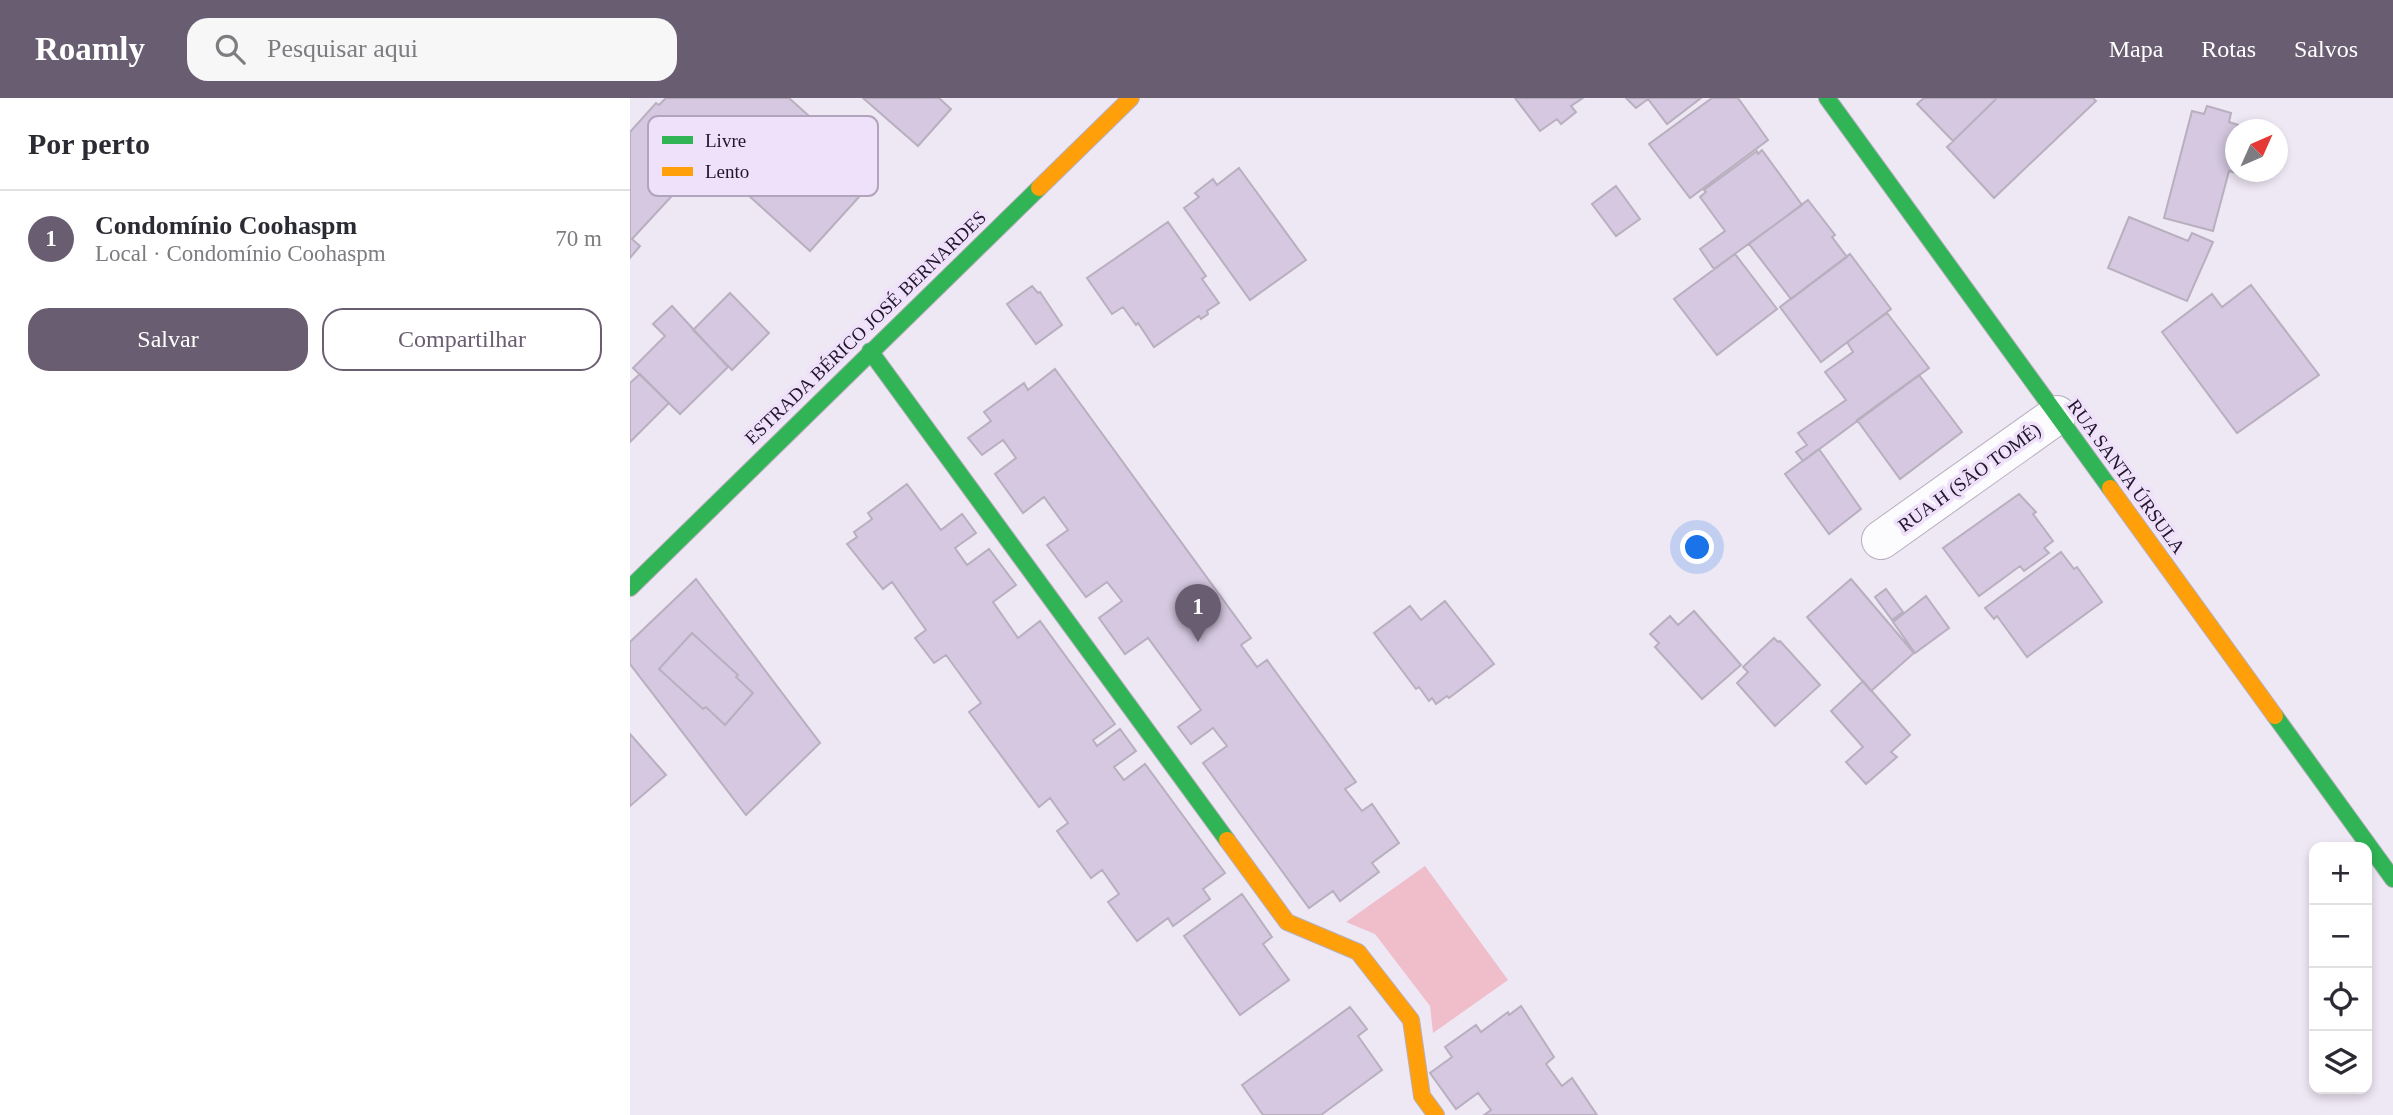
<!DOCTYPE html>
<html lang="pt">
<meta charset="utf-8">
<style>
body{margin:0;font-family:Georgia,serif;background:#f7f7f7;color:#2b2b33}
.controls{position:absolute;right:21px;bottom:21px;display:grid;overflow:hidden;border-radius:14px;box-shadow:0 4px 10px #0003}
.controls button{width:63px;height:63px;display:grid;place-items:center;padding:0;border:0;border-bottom:2px solid #e1e1e2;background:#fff;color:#2b2b33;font:35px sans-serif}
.compass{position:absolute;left:1595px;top:21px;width:63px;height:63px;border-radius:50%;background:#fff;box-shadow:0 4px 10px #0003;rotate:45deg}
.you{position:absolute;left:1068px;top:450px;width:24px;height:24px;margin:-18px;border:5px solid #fff;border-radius:50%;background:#1a73e8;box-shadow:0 0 0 10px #1a73e833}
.badge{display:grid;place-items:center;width:46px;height:46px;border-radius:50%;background:#695e71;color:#fff;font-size:23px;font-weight:700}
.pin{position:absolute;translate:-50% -58px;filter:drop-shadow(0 2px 4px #0008)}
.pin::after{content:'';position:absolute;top:37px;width:24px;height:21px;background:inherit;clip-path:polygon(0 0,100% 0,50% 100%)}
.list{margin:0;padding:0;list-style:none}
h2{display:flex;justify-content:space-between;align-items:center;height:91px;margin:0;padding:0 28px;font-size:30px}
h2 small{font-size:23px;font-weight:400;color:#7c7c81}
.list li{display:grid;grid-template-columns:46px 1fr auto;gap:21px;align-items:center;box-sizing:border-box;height:98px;padding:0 28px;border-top:2px solid #e1e1e2}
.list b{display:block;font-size:26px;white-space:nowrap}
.list p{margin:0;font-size:23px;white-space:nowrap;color:#7c7c81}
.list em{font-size:23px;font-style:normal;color:#7c7c81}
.actions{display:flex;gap:14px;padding:21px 28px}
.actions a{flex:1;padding:16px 0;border:2px solid #695e71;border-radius:21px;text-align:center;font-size:24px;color:#695e71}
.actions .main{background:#695e71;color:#fff}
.icon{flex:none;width:38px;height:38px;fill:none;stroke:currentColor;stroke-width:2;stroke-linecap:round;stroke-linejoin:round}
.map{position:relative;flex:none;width:1763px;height:1017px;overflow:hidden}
header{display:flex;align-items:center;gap:42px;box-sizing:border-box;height:98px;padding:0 35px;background:#695e71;color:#fff}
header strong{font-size:33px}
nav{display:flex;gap:38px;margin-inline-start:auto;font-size:24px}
.search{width:490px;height:63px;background:#f7f7f7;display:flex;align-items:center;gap:18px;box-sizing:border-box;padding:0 24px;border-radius:21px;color:#7c7c81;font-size:26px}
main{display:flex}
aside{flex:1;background:#fff}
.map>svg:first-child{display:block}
.green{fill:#f0bdca}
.building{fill:#d5c8e0;stroke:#b8afbf;stroke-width:2}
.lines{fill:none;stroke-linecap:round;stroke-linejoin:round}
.street-casing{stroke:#b7aebe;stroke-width:40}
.fast-casing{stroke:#b7aebe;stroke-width:18}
.slow-casing{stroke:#b7aebe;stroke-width:18}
.street{stroke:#fcfbfd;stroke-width:38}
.fast{stroke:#30b455;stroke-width:16}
.slow{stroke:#ff9f0a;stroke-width:16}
.labels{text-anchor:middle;stroke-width:7;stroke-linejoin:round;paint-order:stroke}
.street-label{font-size:19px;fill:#22152b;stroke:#efe1fa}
.key{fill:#efe1fa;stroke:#b2a4bc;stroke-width:2}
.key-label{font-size:19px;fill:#22152b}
</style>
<header>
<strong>Roamly</strong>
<div class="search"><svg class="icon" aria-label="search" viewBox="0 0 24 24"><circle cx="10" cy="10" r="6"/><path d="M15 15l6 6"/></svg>Pesquisar aqui</div>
<nav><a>Mapa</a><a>Rotas</a><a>Salvos</a></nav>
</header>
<main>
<aside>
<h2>Por perto<small></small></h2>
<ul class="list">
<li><span class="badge">1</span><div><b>Condomínio Coohaspm</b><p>Local · Condomínio Coohaspm</p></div><em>70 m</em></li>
</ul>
<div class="actions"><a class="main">Salvar</a><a>Compartilhar</a></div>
</aside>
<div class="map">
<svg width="1763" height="1017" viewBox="0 0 1763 1017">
<rect width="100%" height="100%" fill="#eee7f4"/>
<path class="green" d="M795 768 878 882 803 935 800 908 745 836 716 824Z"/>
<path class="building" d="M36 0H159L247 79 180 153 77 60 2 141 10 148 0 160V34L26 5 29 7Z
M233 0H309L321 11 288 48Z
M885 0H953L941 8 946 14 931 26 927 21 910 33Z
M996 0H1071L1037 26 1018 1 1006 10Z
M1082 0H1108L1138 42 1060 100 1019 46Z
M1294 0H1367L1323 43 1287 6Z
M1367 0H1463L1466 3 1364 100 1317 49Z
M1577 8 1601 15 1599 24 1624 32H1605V74H1615L1614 77 1599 73 1583 133 1534 120 1562 13 1574 16Z
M1132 52 1172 107 1084 171 1070 151 1095 133 1070 99 1076 94 1074 92 1127 53 1128 56Z
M609 70 676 162 620 202 554 110 569 99 565 95 583 81 587 87Z
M986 88 1010 121 986 138 962 106Z
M1178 102 1205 137 1202 139 1217 159 1161 201 1119 146Z
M1499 119 1558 143 1562 135 1583 144 1557 203 1478 170Z
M538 124 576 178 572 181 589 205 577 213 578 216 571 221 569 218 524 249 508 225 506 227 493 209 482 216 457 180Z
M1105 156 1147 211 1087 257 1044 201Z
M1220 156 1261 211 1191 264 1150 209Z
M1621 187 1689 277 1607 335 1532 234 1582 196 1592 209Z
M402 188 408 195 410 194 432 227 406 246 377 206Z
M100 195 139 235 102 272 63 232Z
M42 208 98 269 50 316 3 270 35 238 23 226Z
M1257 215 1299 270 1173 363 1166 354 1177 347 1168 335 1216 302 1195 274 1223 254 1217 244Z
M425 271 621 540 611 547 627 569 637 562 726 684 715 691 732 713 742 706 769 745 742 765 749 774 710 803 703 793 679 810 573 665 597 648 583 630 561 646 548 629 571 612 518 540 495 556 469 520 492 503 477 484 456 499 417 447 438 432 414 399 393 415 365 376 386 360 373 342 352 357 338 340 361 323 354 314 394 285 398 292Z
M10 276 39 305 0 344V285Z
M1289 277 1332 334 1270 381 1227 322Z
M1189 351 1231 411 1199 436 1155 376Z
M277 386 311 432 332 416 346 435 325 450 337 467 359 451 386 487 363 504 388 540 410 523 485 626 463 642 467 648 490 631 506 653 484 669 494 682 515 666 595 775 573 791 580 801 543 828 538 820 507 843 478 804 489 796 472 772 461 780 427 733 438 725 420 700 409 709 339 614 351 605 316 557 304 565 285 540 296 532 262 484 253 491 217 446 227 439 224 434 242 421 238 415Z
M1389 396 1406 414 1403 416 1423 443 1414 450 1419 455 1394 473 1390 468 1349 498 1313 450Z
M1431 454 1444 471 1447 469 1472 504 1397 559 1367 518 1364 521 1355 510Z
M66 481 190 645 116 717 0 566V544Z
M1221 481 1284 555 1241 593 1177 519Z
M1256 491 1273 514 1262 522 1245 499Z
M1296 498 1319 530 1285 555 1263 524Z
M815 503 864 566 819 600 817 598 806 606 802 600 799 603 789 589 786 591 744 535 780 508 791 522Z
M1064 513 1111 567 1072 601 1025 549 1029 545 1020 536 1040 518 1048 527Z
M62 535 108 577 106 579 123 595 95 627 76 609 73 611 29 571Z
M1144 540 1148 544 1150 543 1190 587 1145 628 1107 585 1118 574 1113 569Z
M1233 583 1280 637 1261 654 1267 659 1236 686 1216 664 1233 649 1201 613Z
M0 636 36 677 0 708Z
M612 796 642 839 633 846 659 882 610 917 554 838Z
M891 908 924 959 916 966 932 988 942 980 967 1017H854L861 1012 848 995 826 1011 800 975 822 959 815 949 846 927 851 934 878 914 879 917Z
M720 909 737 931 728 938 752 972 691 1017H633L612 987Z"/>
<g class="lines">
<g class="street-casing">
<path id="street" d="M1251 442 1427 317"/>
</g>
<g class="fast-casing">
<path id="fast" d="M1197 0 1480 390
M240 253 597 742
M0 490 409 90
M1645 618 1763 781"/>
</g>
<g class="slow-casing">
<path id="slow" d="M409 90 501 0
M1480 390 1645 618
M597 742 657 824 728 854 781 922 792 998 806 1017"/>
</g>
<use href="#street" class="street"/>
<use href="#fast" class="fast"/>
<use href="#slow" class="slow"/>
</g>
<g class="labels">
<g class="street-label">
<text transform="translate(235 229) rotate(-44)" y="7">ESTRADA BÉRICO JOSÉ BERNARDES</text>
<text transform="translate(1497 378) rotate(54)" y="7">RUA SANTA ÚRSULA</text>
<text transform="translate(1339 379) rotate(-36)" y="7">RUA H (SÃO TOMÉ)</text>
</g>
</g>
<rect x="18" y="18" width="230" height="80" rx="10" class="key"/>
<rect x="32" y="38" width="31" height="8" fill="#30b455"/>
<rect x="32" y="69" width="31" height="9" fill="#ff9f0a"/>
<g class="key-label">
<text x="75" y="49">Livre</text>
<text x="75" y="80">Lento</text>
</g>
</svg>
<div class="controls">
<button>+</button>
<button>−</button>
<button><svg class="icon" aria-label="locate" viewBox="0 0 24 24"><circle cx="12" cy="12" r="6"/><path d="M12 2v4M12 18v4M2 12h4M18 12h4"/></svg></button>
<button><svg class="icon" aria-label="layers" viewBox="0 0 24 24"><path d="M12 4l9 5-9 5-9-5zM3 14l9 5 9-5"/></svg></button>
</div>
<svg class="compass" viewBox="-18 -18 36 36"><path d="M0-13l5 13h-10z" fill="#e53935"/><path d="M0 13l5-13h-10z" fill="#7c7c81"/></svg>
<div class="you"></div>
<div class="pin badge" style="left:568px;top:544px">1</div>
</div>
</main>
